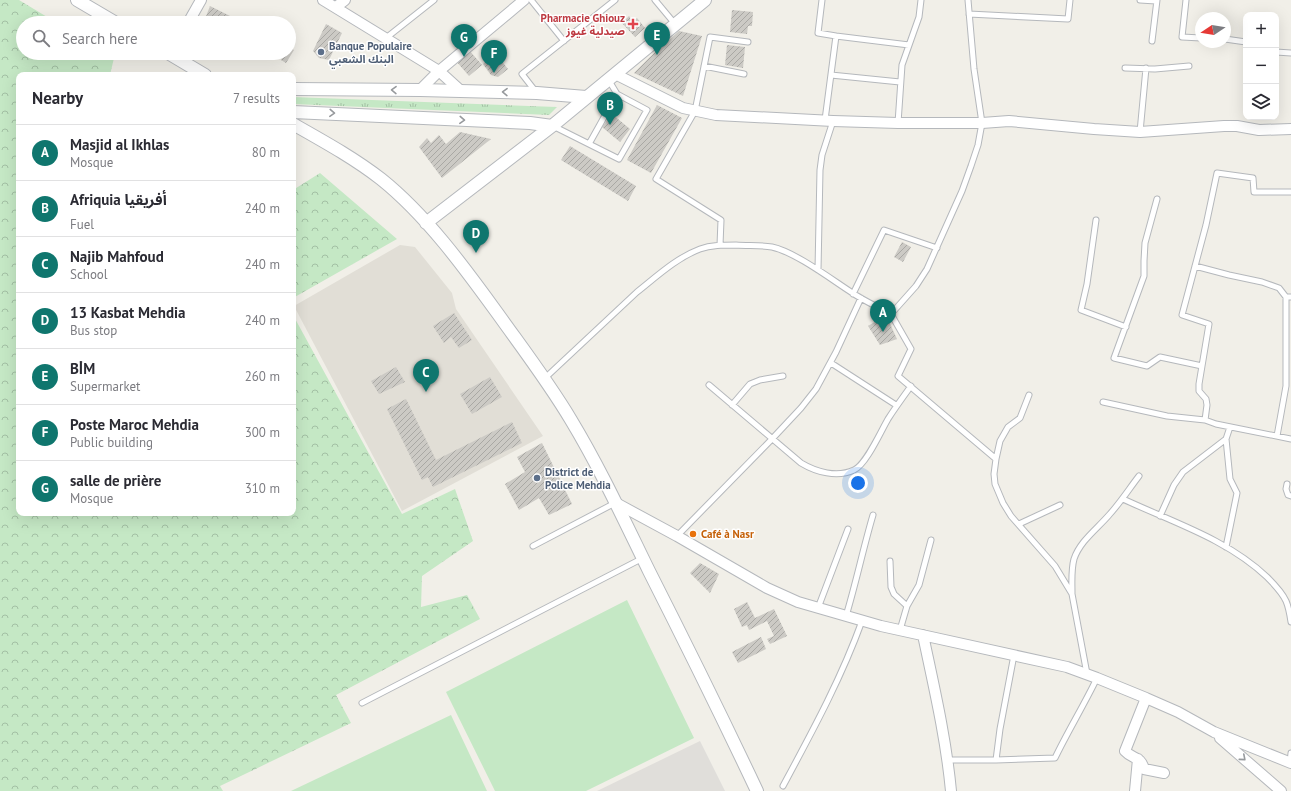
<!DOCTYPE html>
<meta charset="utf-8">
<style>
body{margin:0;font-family:"PT Sans","Noto Sans Arabic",sans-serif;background:#f7f7f7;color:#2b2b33}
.controls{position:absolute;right:12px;top:12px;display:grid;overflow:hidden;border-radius:8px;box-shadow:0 4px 16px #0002}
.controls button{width:36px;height:36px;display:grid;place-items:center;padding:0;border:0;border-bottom:1px solid #e1e1e2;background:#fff;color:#2b2b33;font:20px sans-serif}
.compass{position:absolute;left:1195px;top:12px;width:36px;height:36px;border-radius:50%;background:#fff;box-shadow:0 4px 16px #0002;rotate:258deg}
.you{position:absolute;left:858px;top:483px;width:14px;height:14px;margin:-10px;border:3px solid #fff;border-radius:50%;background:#1a73e8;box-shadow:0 0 0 6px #1a73e833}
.badge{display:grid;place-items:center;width:26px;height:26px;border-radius:50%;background:#0f766e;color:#fff;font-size:13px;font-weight:700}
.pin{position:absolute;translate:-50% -33px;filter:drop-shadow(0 1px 2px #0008)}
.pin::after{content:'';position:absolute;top:21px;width:14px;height:12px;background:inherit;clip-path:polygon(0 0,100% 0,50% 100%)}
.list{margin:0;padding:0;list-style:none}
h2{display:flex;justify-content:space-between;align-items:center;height:52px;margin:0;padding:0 16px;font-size:17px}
h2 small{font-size:13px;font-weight:400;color:#7c7c81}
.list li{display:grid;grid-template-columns:26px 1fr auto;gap:12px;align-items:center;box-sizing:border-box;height:56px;padding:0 16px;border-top:1px solid #e1e1e2}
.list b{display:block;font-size:15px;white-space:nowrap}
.list p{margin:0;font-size:13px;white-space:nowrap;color:#7c7c81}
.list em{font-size:13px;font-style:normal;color:#7c7c81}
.icon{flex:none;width:22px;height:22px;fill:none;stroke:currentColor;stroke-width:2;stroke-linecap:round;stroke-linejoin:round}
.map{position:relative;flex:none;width:1291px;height:791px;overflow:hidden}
.search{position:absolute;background:#fff;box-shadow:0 4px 16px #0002;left:16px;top:16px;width:280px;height:44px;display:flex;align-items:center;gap:10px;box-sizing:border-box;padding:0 14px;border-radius:22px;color:#7c7c81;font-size:15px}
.panel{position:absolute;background:#fff;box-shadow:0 4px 16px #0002;left:16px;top:72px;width:280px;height:444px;border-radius:8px}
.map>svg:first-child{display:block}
.industrial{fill:#e0deda}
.education{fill:#e1ded6}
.grass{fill:url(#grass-tufts)}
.forest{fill:url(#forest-crowns)}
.pitch{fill:#c5e8c5}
.building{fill:url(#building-hatch)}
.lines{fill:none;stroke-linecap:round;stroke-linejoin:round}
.service-casing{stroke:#b5b8bc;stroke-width:7}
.minor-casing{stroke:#b5b8bc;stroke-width:12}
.tertiary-casing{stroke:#b5b8bc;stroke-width:14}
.service{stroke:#fff;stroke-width:5}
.minor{stroke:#fff;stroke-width:10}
.tertiary{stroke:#fff;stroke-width:12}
.oneway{stroke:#979a9d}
.health-dot{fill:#e0444e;stroke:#fff;stroke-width:1.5}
.service-dot{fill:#5c6f8a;stroke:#fff;stroke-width:1.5}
.food-dot{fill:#e8710a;stroke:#fff;stroke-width:1.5}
.labels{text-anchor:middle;stroke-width:3;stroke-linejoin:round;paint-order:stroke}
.health-label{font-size:11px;font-weight:bold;fill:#be3a42;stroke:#fff;text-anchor:end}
.service-label{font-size:11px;font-weight:bold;fill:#4e5e75;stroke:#fff;text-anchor:start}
.food-label{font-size:11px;font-weight:bold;fill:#c56008;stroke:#fff;text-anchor:start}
</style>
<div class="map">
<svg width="1291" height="791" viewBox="0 0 1291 791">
<defs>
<pattern id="grass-tufts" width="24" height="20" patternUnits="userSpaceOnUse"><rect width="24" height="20" fill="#c5e8c5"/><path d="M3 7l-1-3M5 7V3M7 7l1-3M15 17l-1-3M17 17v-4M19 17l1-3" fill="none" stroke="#a3c0a4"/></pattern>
<pattern id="forest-crowns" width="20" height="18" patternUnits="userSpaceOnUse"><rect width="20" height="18" fill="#c5e8c5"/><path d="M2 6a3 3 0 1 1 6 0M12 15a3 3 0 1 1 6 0" fill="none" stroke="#a3c0a4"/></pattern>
<pattern id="building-hatch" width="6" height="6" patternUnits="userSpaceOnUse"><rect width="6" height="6" fill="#cccac5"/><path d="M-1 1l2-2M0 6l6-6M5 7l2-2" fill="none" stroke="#a9a8a4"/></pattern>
</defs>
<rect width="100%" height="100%" fill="#f1efe8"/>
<path class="industrial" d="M700 741 725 791H597Z"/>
<path class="education" d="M400 245 415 247 452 293 456 309 543 436 402 511 294 306Z"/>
<path class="grass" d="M293 97 557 107 549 115 293 104Z"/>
<path class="forest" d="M0 0H19L57 23H23V53H106L114 58 110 75H19V513H293V315L402 514 455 489 473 541 422 576 421 607 467 595 480 619 336 695 351 723 220 786 223 791H0Z
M320 173 397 239 293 298V190Z"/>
<path class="pitch" d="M627 600 694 738 586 791H495L446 692Z
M451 715 487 791H291Z"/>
<path class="building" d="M210 6 244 23H200L202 19H205Z
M732 10 753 12 752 26H748L747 34 730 32Z
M629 16 633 21 637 18 645 28 635 37 622 23Z
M326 24 342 33 329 60 319 58 313 51Z
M679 31 702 36 683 96 634 73 650 57Z
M727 45 745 47 743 68 725 65Z
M289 47 294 50 286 63 281 60 284 53H289Z
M469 50 482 65 469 76 456 61Z
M243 53H278L275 59 267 55 262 58 254 54 252 58Z
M495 53 508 69 498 77 491 75 483 64Z
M657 105 682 118 651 173 627 160Z
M612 114 630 129 620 142 602 127Z
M460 132 491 139 442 178 419 147 427 138 431 143 439 135 446 144Z
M570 146 636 186 628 201 561 160Z
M902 242 911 247 903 262 894 257Z
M454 313 472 340 459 348 451 337 444 343 433 326Z
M886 315 897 339 880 345 868 326Z
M396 367 405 382 379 394 371 381Z
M490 377 502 397 472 414 460 394Z
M406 399 436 460 512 422 522 443 433 487 428 477 422 480 387 409Z
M542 443 572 504 549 515 539 498 519 510 505 484 525 472 517 457Z
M700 563 719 574 710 593 690 573Z
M747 602 755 618 774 609 787 636 770 644 767 639 774 636 767 621 749 630 747 625 742 627 734 609Z
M761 637 766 649 738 663 732 652Z"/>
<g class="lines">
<g class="service-casing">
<path id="service" d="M531 0 564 41
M655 0 675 24
M822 0 818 33 836 36 825 120
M1140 0 1156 1
M1186 0 1182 37 1201 38
M969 14 1068 19 1070 0
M836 36 909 45
M386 38 434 0
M1225 39 1246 42
M1152 41 1157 0
M1276 52 1291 53
M704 66 744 74
M1125 68 1155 69 1189 66
M831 75 900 82
M608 79 617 94
M536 92 522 74 615 0
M898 123 902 65 919 17 921 0
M553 126 619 159 647 110 617 94 589 144
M1140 132 1146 68
M1291 192H1254L1253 178 1217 173 1206 225 1182 315 1209 324 1199 384V391L1206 399 1207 405 1205 420 1216 424 1291 439
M1157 199 1145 243 1144 261V276L1114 358 1147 366 1160 357 1202 366
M1096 220 1087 284 1081 310 1126 327
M720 245 721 220 656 179 695 111 710 37 748 42
M1195 266 1229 275 1262 282 1279 288 1286 297H1291
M818 270 820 170 822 155 833 121
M853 294 884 230 937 248
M891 314 911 349 898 376 996 459 994 474 995 484 1003 503 1011 516 1055 566 1072 594 1087 674
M831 363 896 405
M544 379 637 292C656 277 676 258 700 249 711 245 723 245 736 245 748 246 760 245 772 247 795 252 831 279 851 292 864 301 878 307 891 314L916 286 927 269 962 191 971 166 978 145 982 123 974 69 968 0
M709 385 801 463C816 472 837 478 854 470 866 465 881 431 888 419 895 408 903 397 911 386
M1103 402 1167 416 1205 420
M732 405 750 384 760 380 783 376
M1277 436 1286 386V297
M1226 439 1230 479 1237 493 1226 547
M996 459 1000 441 1008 427 1020 418 1029 395
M1287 484 1286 489 1288 495 1291 496
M1123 499C1172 522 1227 539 1267 577 1274 584 1282 592 1286 601 1289 608 1290 615 1291 622
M1160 516 1174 485 1183 472 1226 439 1230 427
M1019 524 1060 505
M677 536 772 439 801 408 816 389 836 352 861 298
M533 546 615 503
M890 561 891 587 894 594 907 606
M1072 593C1072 582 1071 570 1074 559 1080 541 1097 529 1109 515 1120 503 1129 489 1139 476
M818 608 848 529
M846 616C856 583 863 549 873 515
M900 630 907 606 919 585 931 540
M362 703 643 558
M948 760H996L1055 758C1068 731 1084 705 1097 678
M996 760 1000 729 1014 655
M1290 763 1291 753
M783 786C812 732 841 679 862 621"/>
</g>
<g class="minor-casing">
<path id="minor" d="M323 0 439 71 461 91
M336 7 345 0
M188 23 201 0
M615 74 683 108 716 115 833 121 898 123H982L1009 121 1094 129 1140 132 1224 126H1237L1259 130 1291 129
M420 90 439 71 524 0
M616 503 677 536 767 588 798 602 881 626 1067 667 1097 678 1146 698 1178 712 1214 732 1291 763
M923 635C934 687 946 738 951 791
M1146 698 1125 751C1133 760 1140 755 1144 769L1164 773
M1220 738 1281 791
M1135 791 1138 759"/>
</g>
<g class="tertiary-casing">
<path id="tertiary" d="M77 0 116 23
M168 53 205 75
M293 89 420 90 537 93 586 97
M293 112 530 123 552 126
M293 124C323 141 354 158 381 179 426 215 464 267 498 314 523 349 549 383 571 420 600 468 624 520 649 571 686 644 722 717 757 791
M426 223 552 126 705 0"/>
</g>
<use href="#service" class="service"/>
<use href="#minor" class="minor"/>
<use href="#tertiary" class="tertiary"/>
</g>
<defs><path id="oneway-chevron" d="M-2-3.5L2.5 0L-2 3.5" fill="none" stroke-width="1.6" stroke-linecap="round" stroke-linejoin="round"/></defs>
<g class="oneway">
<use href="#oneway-chevron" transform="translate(394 90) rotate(-179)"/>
<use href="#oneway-chevron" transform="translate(505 92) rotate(-179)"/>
<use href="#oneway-chevron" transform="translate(332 113) rotate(3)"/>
<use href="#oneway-chevron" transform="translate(462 120) rotate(3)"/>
<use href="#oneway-chevron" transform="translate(1243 758) rotate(41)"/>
</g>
<path class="health-dot" d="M631 18h4v4h4v4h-4v4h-4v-4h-4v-4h4z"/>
<g class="service-dot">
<circle cx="321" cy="52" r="4"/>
<circle cx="537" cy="478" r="4"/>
</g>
<circle class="food-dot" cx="693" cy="534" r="4"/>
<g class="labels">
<g class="health-label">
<text x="625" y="22">Pharmacie Ghiouz<tspan x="625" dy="13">صيدلية غيوز</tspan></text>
</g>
<g class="service-label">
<text x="329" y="50">Banque Populaire<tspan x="329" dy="13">البنك الشعبي</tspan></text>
<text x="545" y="476">District de<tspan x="545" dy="13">Police Mehdia</tspan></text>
</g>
<g class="food-label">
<text x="701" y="538">Café à Nasr</text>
</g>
</g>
</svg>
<div class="controls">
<button>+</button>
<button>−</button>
<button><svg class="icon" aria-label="layers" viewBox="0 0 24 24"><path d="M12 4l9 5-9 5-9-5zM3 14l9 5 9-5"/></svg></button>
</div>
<svg class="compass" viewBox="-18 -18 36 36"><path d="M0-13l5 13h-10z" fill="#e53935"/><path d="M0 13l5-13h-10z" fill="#7c7c81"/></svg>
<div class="you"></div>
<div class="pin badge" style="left:883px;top:332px">A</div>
<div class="pin badge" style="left:610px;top:125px">B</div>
<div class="pin badge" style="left:426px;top:392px">C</div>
<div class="pin badge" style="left:476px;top:253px">D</div>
<div class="pin badge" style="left:657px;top:55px">E</div>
<div class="pin badge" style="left:494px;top:73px">F</div>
<div class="pin badge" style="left:464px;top:57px">G</div>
<div class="search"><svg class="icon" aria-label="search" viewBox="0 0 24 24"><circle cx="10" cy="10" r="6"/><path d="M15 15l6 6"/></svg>Search here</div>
<section class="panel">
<h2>Nearby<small>7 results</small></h2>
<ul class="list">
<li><span class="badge">A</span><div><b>Masjid al Ikhlas</b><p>Mosque</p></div><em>80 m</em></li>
<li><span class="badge">B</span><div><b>Afriquia أفريقيا</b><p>Fuel</p></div><em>240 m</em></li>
<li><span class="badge">C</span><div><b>Najib Mahfoud</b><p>School</p></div><em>240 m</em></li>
<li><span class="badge">D</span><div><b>13 Kasbat Mehdia</b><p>Bus stop</p></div><em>240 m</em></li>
<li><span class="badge">E</span><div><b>BİM</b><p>Supermarket</p></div><em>260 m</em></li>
<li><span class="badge">F</span><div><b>Poste Maroc Mehdia</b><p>Public building</p></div><em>300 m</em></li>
<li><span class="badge">G</span><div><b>salle de prière</b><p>Mosque</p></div><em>310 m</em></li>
</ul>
</section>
</div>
